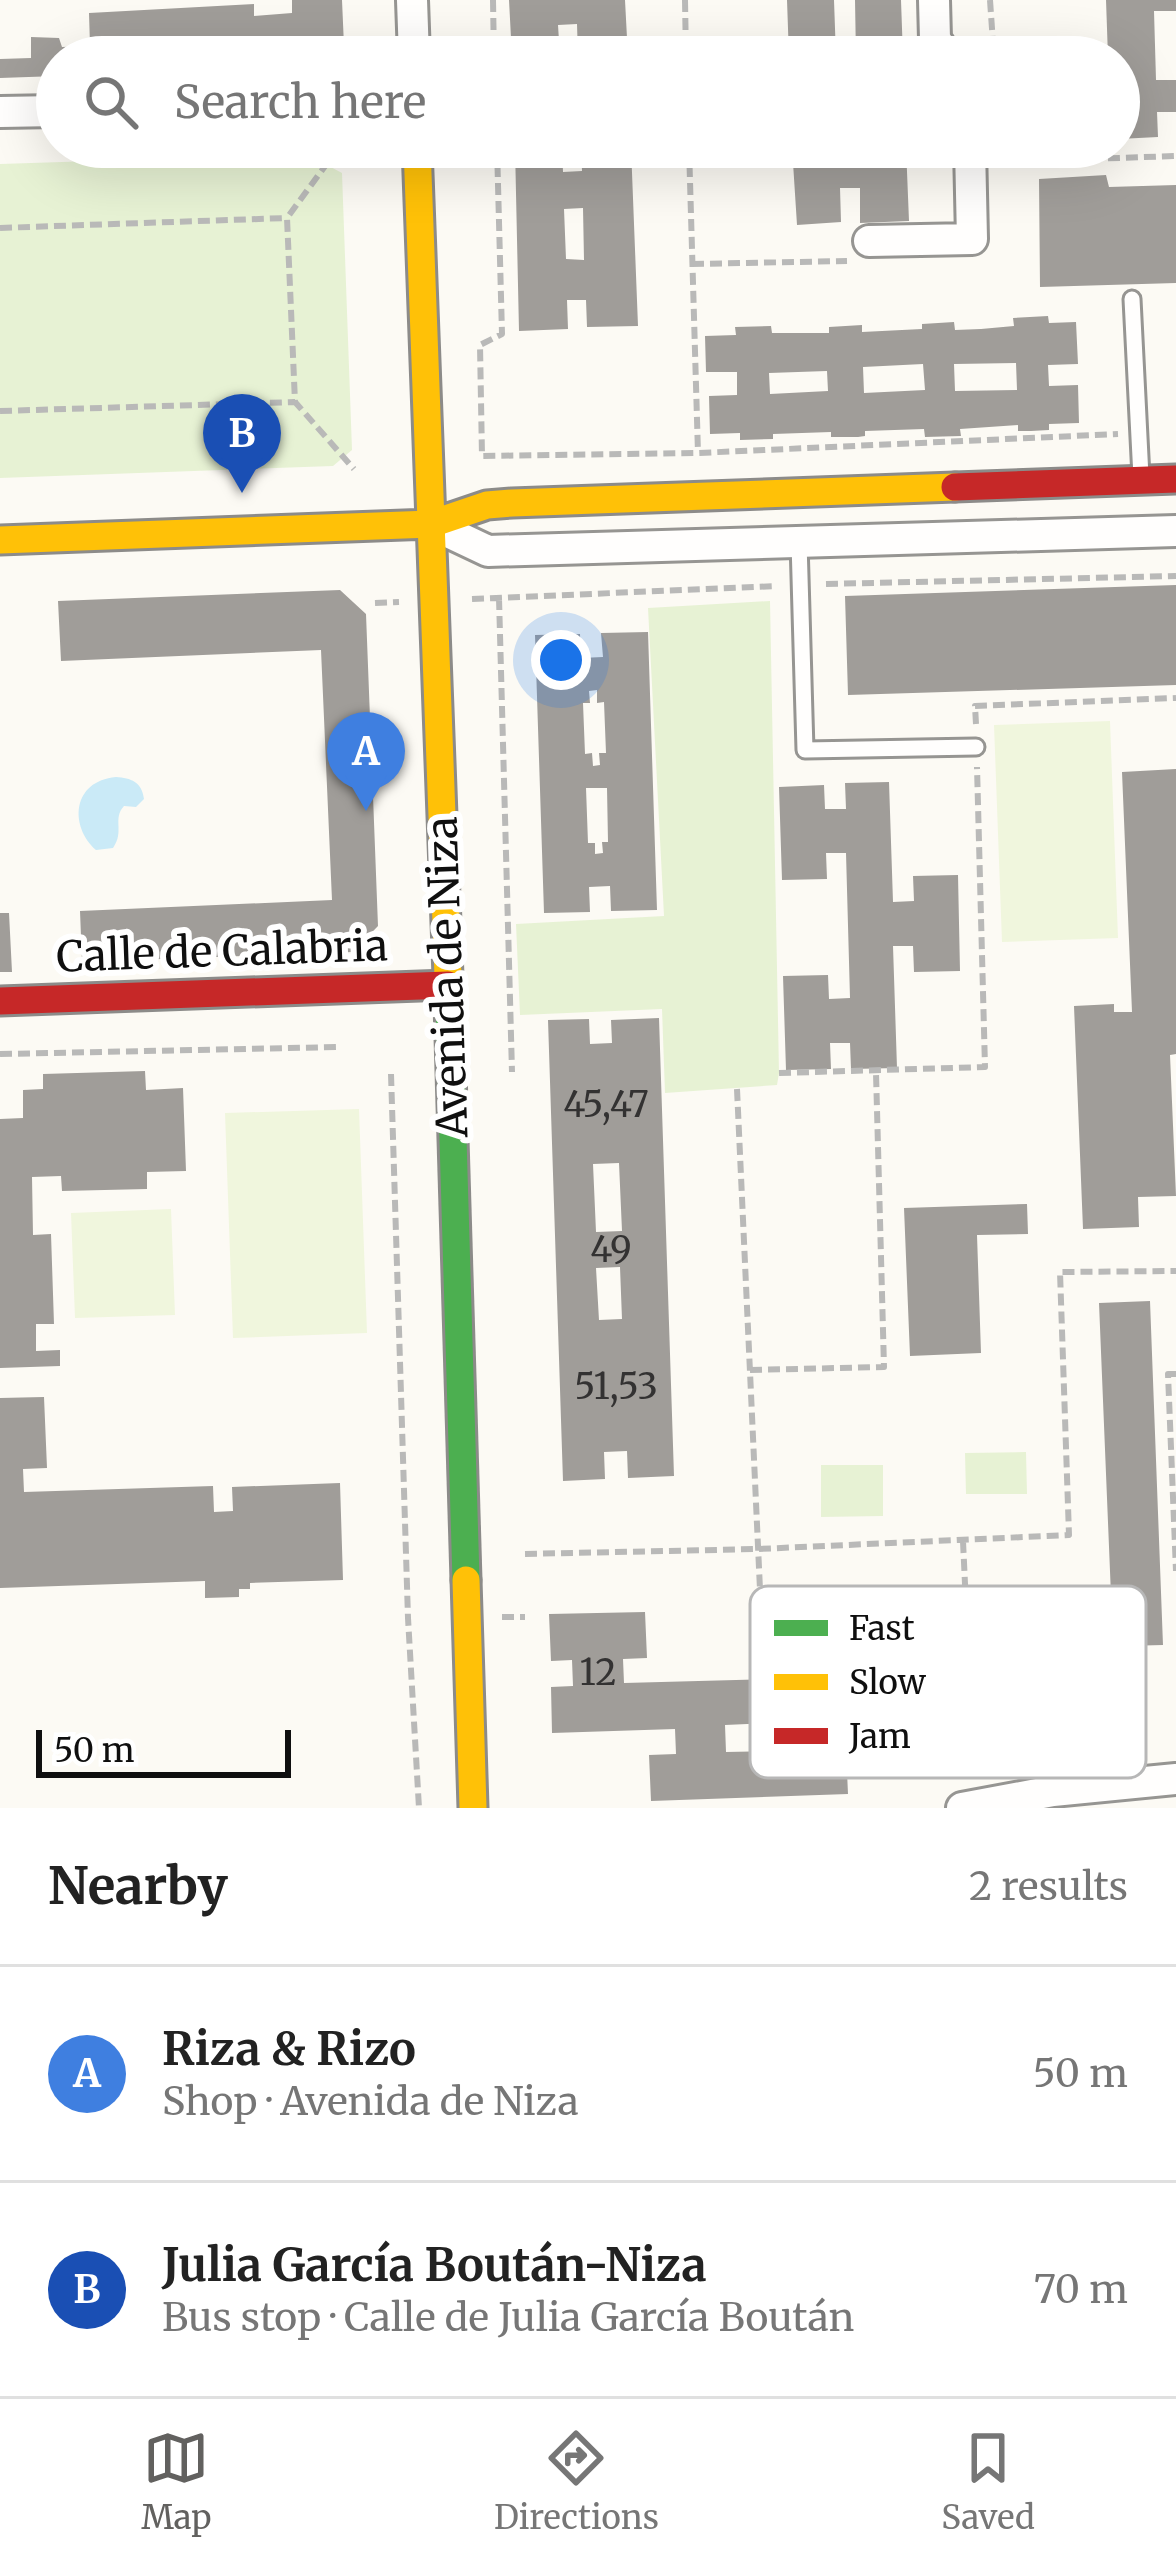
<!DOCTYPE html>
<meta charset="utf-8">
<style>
body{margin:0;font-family:Merriweather,serif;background:#f6f6f6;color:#222}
.scale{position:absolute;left:36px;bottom:30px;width:255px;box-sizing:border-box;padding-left:12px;border:6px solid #0f0f0f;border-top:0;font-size:33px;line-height:42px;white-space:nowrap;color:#0f0f0f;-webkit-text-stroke:9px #fff;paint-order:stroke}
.you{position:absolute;left:561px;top:660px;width:42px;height:42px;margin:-30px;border:9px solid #fff;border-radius:50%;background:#1a73e8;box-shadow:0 0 0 18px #1a73e833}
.badge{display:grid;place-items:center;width:78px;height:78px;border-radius:50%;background:#62615f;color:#fff;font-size:39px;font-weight:700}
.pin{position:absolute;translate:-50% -99px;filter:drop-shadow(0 3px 6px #0008)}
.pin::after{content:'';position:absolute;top:63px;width:42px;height:36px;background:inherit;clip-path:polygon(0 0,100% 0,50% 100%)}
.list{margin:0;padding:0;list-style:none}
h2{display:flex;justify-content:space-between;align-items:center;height:156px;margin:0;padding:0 48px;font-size:51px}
h2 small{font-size:39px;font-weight:400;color:#767676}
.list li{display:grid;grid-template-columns:78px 1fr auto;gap:36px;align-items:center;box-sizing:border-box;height:216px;padding:0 48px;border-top:3px solid #e0e0e0}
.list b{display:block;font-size:45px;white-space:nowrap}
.list p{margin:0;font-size:39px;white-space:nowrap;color:#767676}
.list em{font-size:39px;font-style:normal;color:#767676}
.icon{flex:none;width:66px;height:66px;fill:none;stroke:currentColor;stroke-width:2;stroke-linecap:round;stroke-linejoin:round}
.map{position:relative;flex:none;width:1176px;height:1808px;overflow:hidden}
.search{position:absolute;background:#fff;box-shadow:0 12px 48px #0002;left:36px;right:36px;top:36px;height:132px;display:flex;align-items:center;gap:30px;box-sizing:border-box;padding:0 42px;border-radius:66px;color:#767676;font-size:45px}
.sheet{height:588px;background:#fff}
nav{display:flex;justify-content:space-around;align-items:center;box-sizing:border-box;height:168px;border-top:3px solid #e0e0e0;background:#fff;font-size:33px;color:#767676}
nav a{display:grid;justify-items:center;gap:6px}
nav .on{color:#62615f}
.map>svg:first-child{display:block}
.green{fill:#e7f2d4}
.pitch{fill:#f0f6dd}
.water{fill:#caeaf7}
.building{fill:#a09d99;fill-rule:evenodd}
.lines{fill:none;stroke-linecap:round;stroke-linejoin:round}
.lane-casing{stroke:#969592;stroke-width:21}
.street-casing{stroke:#969592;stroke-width:36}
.fast-casing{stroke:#8c8b89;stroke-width:33}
.slow-casing{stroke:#8c8b89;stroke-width:33}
.jam-casing{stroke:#8c8b89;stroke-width:33}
.path{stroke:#b9b9b8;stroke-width:6;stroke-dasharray:12 6;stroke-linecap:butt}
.lane{stroke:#fffefd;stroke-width:15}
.street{stroke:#fffefd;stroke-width:30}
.fast{stroke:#4caf50;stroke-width:27}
.slow{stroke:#ffc107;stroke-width:27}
.jam{stroke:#c62828;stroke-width:27}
.labels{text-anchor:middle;stroke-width:12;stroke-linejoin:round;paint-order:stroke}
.number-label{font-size:36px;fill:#333232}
.street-label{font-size:42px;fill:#0f0f0f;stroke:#fff}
.key{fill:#fff;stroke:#b7b7b7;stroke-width:3}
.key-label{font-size:33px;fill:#0f0f0f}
</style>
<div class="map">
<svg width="1176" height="1808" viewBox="0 0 1176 1808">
<rect width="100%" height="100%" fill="#fcfaf4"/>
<path class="green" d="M306 154 342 173 352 450 333 466 0 478V164Z
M770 601 779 1073 777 1085 665 1093 662 1009 520 1015 516 924 664 916 648 608Z
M1026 1452 1027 1494H966L965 1453Z
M821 1465H883V1516L821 1517Z"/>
<path class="pitch" d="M1110 721 1118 938 1002 942 994 725Z
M359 1109 367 1333 233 1338 225 1113Z
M171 1209 175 1315 75 1318 71 1213Z"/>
<path class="water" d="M116 777C131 778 142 782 144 799L136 807 124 806C112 819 125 831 113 848L96 850C69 826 72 781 116 777Z"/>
<path class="building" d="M292 0H342L344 46H323V57H57V76L0 78V59L31 58V37L59 38 62 47 90 46 89 13 254 4V16L292 13Z
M509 0H625L628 57H578L577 24 558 25 560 57H512Z
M787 0H834L836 57H789Z
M855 0H901L903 57H856Z
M1106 0H1176V11H1154L1156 80H1176V112H1157L1158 137 1119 139V57H1108Z
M515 147H562L563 172 582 171 581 147H631L638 326 587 327 586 300H567L568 329 519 331ZM583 208 584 260 566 259 564 209Z
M792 147H839V155L859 154V147H906L909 221 860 223V188H840L841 222 797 225Z
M1106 175 1109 187 1176 185V283L1040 287 1039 179Z
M1048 316 1049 323 1076 322 1078 364 1048 365 1049 386 1078 385 1079 423 1049 424V430L1031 431H1018V425L960 429 961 436 925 437 924 429 865 431V436L858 437H831V432L773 434V439L740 440V433L710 434 709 396 737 395V372H706L705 336 736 335 735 327 771 326 772 333H829V327L862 325V332L922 329V324L954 322 955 330 981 329 1014 326 1013 318ZM1016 363 1017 390 955 391 954 364ZM923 364 925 390 864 393 863 367ZM827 371 828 391 770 394 769 373Z
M1176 585V685L848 695 845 596Z
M340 590 366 614 378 926 353 952 82 962 80 911 332 900 321 650 61 661 58 601Z
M648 632 657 910 611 911 610 886 589 887 590 912 544 913 535 635 580 634 581 658 603 657 601 633ZM597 690V703L604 702 606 753H599L600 765 593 766 592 753 585 754 583 703H590L589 691ZM586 788H607L608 842H602L603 853 595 854V843H588Z
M1176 769V1054L1170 1055 1176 1196 1138 1197 1139 1227 1083 1229 1074 1006 1114 1004V1012H1132L1122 772Z
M889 782 893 902 914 901 913 876 958 875 960 971 914 972 913 946H893L897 1068 851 1069 850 1043H830L831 1069 786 1070 783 976 828 975 829 999 850 998 846 853H826L827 879 782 880 779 787 824 785 825 809H846L845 783Z
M0 913H9L12 972H0Z
M659 1018 674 1476 628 1478 627 1451 604 1452 605 1479 563 1481 548 1020 589 1019 590 1044 612 1043 611 1020ZM619 1163 622 1231 596 1232 593 1164ZM620 1267 622 1319 599 1320 596 1268Z
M145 1071 146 1090 183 1088 186 1171 147 1172V1189L62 1191 61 1176 32 1177 33 1235 51 1234 54 1324H36V1351L60 1350V1366L0 1368V1119L23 1118V1090L43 1089V1074Z
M1027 1204 1028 1234 977 1235 981 1353 910 1356 904 1208Z
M1150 1301 1163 1645 1124 1646 1125 1668 1092 1670 1093 1694 1125 1692 1127 1740 1027 1743 1025 1698 1052 1697 1051 1673 1022 1674 1020 1623 1112 1620 1099 1303Z
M44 1397 47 1468 23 1469 24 1492 213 1486 214 1512 233 1511 232 1487 340 1483 343 1580 250 1583V1589H239V1597L205 1598V1581L0 1588V1398Z
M938 1601 940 1647 919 1648V1673L942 1672 943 1720 820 1724 821 1750 846 1749 848 1794 651 1801 649 1755 676 1754 675 1729 552 1733 551 1687 573 1686 572 1660 551 1661 549 1614 645 1612 647 1658 623 1659 624 1683 845 1677 870 1676 869 1649 843 1650 841 1604ZM770 1723 771 1751 726 1752 725 1725Z"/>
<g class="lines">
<g class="lane-casing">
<path id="lane" d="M1132 299 1141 477
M799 542 805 750 976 747"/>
</g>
<g class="street-casing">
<path id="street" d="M412 0 414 57
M934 0 935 39 947 57
M0 112 57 111
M869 241 972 239 970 147
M431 524 488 551 1176 531
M962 1808 1053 1791 1176 1779"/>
</g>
<g class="fast-casing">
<path id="fast" d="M449 1003 466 1580"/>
</g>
<g class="slow-casing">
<path id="slow" d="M417 147 449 1003
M0 540 431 524 487 505 512 503 955 487
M466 1580 473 1808"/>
</g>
<g class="jam-casing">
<path id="jam" d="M955 487 1176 479
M0 1001 448 985"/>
</g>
<path class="path" d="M493 0 494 57
M685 0 686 57
M990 0 994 57
M339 147 287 218 295 402 354 469
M497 147 502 334 480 345 482 456 698 453 1118 434
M689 147 698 453
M1000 162 1176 156
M0 228 287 218
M692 264 847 261
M0 411 295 402
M826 584 1176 576
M499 598 512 1072
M472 599 777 586
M375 603 399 602
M976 724 975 706 1176 698
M0 1054 340 1047
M779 1073 985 1067 977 767
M391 1074 408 1618 419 1808
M737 1089 763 1655
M750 1370 884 1367 876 1073
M1176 1374H1168L1176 1571
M963 1541 974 1777
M525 1554 758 1549 1069 1535 1060 1272 1176 1271
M502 1617H525"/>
<use href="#lane" class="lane"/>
<use href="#street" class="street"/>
<use href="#fast" class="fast"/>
<use href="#slow" class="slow"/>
<use href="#jam" class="jam"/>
</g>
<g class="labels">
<g class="number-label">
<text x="606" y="1117">45,47</text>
<text x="611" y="1262">49</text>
<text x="616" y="1399">51,53</text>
<text x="598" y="1685">12</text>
</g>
<g class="street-label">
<text transform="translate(222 951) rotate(-2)" y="15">Calle de Calabria</text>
<text transform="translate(447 977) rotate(-92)" y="15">Avenida de Niza</text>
</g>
</g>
<rect x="750" y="1586" width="396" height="192" rx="18" class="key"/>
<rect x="774" y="1620" width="54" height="16" fill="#4caf50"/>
<rect x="774" y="1674" width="54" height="16" fill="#ffc107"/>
<rect x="774" y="1728" width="54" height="16" fill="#c62828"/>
<g class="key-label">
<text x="849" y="1640">Fast</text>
<text x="849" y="1694">Slow</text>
<text x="849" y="1748">Jam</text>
</g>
</svg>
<div class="scale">50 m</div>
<div class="you"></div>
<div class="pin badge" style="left:366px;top:811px;background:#3f7fe0">A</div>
<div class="pin badge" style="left:242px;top:493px;background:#1a4fb4">B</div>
<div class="search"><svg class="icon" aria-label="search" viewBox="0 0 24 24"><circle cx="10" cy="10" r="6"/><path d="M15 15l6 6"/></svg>Search here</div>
</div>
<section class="sheet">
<h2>Nearby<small>2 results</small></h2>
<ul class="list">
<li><span class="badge" style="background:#3f7fe0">A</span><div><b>Riza &amp; Rizo</b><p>Shop · Avenida de Niza</p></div><em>50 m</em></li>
<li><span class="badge" style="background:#1a4fb4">B</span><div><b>Julia García Boután-Niza</b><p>Bus stop · Calle de Julia García Boután</p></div><em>70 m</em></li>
</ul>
</section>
<nav>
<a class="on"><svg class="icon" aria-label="map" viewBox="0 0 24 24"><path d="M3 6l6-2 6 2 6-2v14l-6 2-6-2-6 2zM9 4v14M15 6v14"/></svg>Map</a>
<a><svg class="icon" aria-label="directions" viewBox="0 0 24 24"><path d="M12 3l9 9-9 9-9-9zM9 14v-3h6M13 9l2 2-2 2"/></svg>Directions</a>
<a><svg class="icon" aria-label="saved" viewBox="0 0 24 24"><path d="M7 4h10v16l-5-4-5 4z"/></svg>Saved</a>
</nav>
